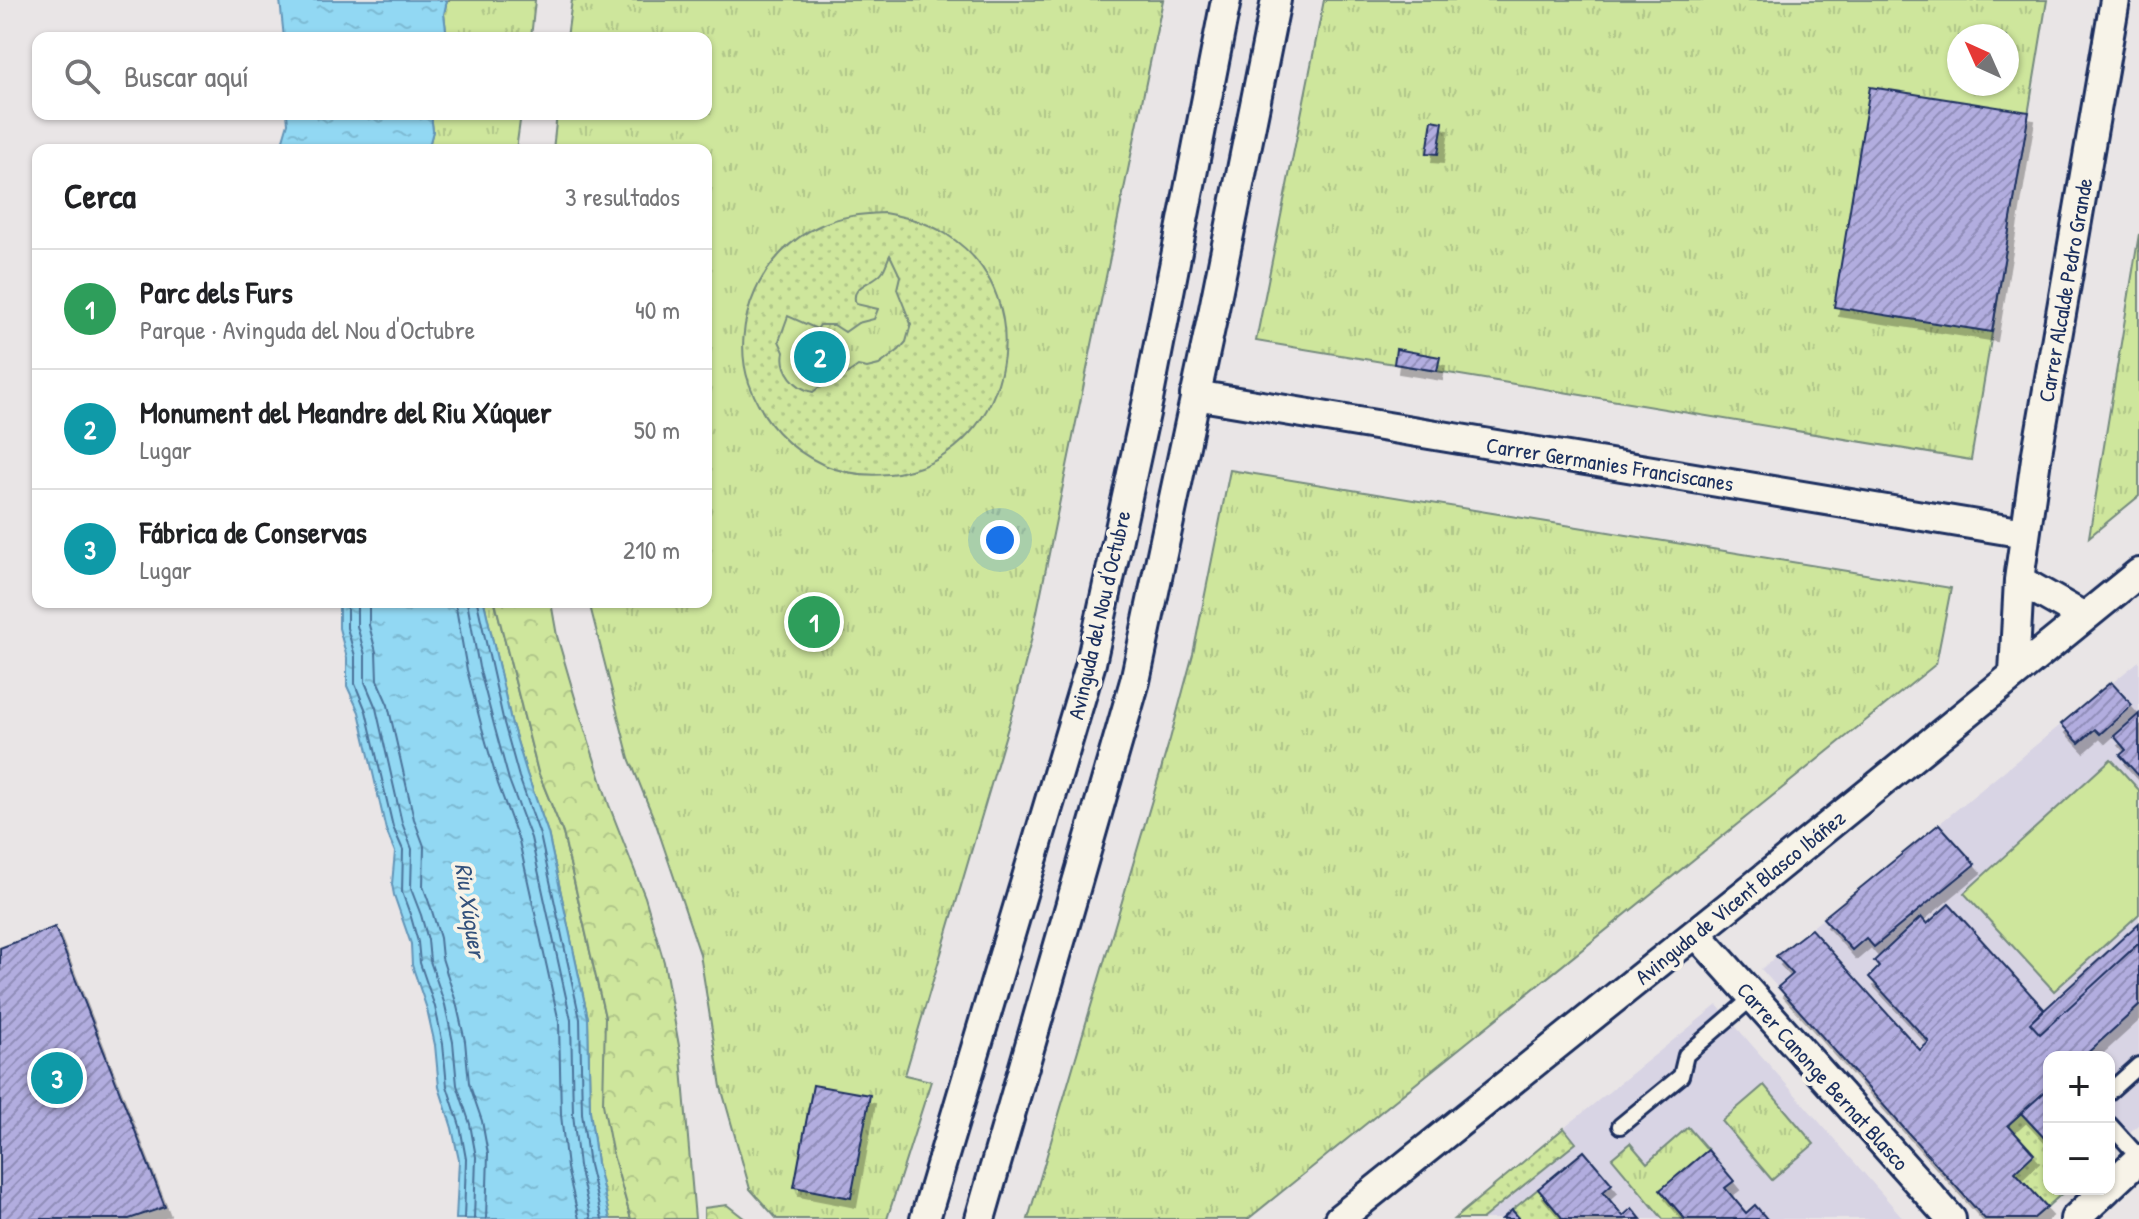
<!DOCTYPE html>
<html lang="es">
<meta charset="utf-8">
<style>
:root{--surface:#fff;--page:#f6f6f6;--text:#202124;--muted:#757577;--line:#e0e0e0;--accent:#db2777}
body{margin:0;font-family:"Patrick Hand",sans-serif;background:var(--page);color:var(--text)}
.controls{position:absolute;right:24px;bottom:24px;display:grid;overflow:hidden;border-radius:16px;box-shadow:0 2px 6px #0004}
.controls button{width:72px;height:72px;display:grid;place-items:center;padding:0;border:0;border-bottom:2px solid var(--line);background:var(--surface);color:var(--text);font:40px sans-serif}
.compass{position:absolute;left:1947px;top:24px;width:72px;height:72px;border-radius:50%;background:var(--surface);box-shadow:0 2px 6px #0004;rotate:315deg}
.you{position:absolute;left:1000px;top:540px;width:28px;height:28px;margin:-20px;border:6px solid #fff;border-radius:50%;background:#1a73e8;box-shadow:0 0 0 12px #1a73e833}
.badge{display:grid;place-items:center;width:52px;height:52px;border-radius:50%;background:var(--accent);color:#fff;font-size:26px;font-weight:700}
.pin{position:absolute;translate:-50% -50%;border:4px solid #fff;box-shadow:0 2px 8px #0006}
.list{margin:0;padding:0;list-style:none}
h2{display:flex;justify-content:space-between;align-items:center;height:104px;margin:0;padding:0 32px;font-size:34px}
h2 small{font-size:26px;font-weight:400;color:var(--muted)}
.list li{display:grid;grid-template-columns:52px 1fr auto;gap:24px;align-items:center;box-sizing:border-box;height:120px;padding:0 32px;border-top:2px solid var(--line)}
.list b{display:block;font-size:30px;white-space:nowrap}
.list p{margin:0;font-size:26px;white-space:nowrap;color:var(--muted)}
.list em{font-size:26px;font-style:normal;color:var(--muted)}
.icon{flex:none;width:44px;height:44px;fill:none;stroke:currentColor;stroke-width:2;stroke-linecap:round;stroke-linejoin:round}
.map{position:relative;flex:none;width:2139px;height:1219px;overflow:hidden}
.search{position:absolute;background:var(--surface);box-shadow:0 2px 6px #0004;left:32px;top:32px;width:680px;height:88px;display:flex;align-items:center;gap:20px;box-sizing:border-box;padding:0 28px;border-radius:16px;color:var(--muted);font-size:30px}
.panel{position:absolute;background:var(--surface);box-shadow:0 2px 6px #0004;left:32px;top:144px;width:680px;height:464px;border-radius:16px}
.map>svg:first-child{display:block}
</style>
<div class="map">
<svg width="2139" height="1219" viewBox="0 0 2139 1219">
<defs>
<pattern id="grass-tufts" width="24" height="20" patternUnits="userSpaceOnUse" patternTransform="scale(2)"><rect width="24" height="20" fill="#cee69c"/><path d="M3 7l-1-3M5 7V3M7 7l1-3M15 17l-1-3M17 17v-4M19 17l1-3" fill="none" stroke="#b0c689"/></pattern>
<pattern id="forest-crowns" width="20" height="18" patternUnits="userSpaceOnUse" patternTransform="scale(2)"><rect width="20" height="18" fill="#cee69c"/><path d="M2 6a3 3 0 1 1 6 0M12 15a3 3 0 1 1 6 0" fill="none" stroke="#b0c689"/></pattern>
<pattern id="garden-dots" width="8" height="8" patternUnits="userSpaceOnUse" patternTransform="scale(2)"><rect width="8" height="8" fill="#cee69c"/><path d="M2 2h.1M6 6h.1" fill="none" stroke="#b0c689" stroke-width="1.8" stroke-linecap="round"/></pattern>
<pattern id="water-ripples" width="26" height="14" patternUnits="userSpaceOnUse" patternTransform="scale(2)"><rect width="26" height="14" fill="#92d8f3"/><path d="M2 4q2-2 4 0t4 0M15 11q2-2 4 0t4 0" fill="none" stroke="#7dbad3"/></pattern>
<pattern id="building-hatch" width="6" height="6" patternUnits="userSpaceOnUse" patternTransform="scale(2)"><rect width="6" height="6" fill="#b2addf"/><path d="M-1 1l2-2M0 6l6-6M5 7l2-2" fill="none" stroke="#908db8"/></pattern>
<filter id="shadow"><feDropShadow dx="5" dy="9" stdDeviation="0" flood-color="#0004"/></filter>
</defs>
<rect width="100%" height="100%" fill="#e9e5e6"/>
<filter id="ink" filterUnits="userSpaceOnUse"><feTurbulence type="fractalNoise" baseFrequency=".0125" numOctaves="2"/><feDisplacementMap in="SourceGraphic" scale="16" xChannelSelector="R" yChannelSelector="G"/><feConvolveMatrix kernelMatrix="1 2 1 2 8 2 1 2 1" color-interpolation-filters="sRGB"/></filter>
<g filter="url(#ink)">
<path fill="#d8d4e4" d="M2139,661v463l-30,27v-94h-60v132h18l-34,30h-48l-224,-250z
M1717,1005l187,214h-450l110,-91z"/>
<path fill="url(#grass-tufts)" stroke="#748a7d" stroke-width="2" fill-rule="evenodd" d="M447,0h88l-4,38h-84l-3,-24z
M572,0h591l-132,641 -17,66 -109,368 26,6 -44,138h-110l-27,-30 -29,-102 -21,-133 -44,-130 -27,-66 -40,-156h117v-452h-153l4,-36h149v-76h-139z
M1324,0h723l-76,460 -715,-119zM1959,36h48v48h-48z
M431,114h90l-5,36h-88l5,-19z
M2139,234v262l-50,41z
M1230,470l721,118 -15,76 -688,555h-220l142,-480 23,-85z
M484,602h11l43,170 25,61 42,184 7,134 19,68h-21l-13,-56 -7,-52 -2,-93 -40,-185 -21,-59 -16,-53z
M1764,1085l50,59 -42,36 -50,-59z
M1688,1127l20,23 -47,40 24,29h-22l-51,-61 18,-15 17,20z"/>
<path fill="url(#forest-crowns)" stroke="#748a7d" stroke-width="2" d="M495,602h56l6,34 21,72 31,97 36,92 19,65 17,95 14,162h-64l-19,-68 -9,-47 2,-87 -42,-184 -25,-61z
M727,1205l18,14h-41v-11z"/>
<path fill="url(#garden-dots)" stroke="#748a7d" stroke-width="2" fill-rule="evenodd" d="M884,213c22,4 43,9 62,21 102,64 63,228 -57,240 -22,2 -44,0 -65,-9 -37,-17 -61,-43 -75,-82 -20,-59 13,-132 70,-157 21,-10 42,-12 65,-13zM890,255l10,21 -3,13 14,35 -5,18 -7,8 -20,15 -12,3 -9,-2 -20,14 -12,2 -13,10c-17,-3 -33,-22 -29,-40l-5,-11 9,-25 29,13 3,-4h14l11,7 13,-9 16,-4 4,-10 -22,-5c-7,-19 17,-20 26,-32 4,-5 5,-12 8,-17z
M2021,1113l28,30v46h18l-20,18 -32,-35 -7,-47z
M1564,1128l12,15 -94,76h-28z
M1538,1189l25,30h-43l-8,-9z"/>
<path fill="#cee69c" stroke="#748a7d" stroke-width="2" d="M2111,759l28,31v124l-85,77 -90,-98z"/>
<path fill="url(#water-ripples)" stroke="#6294b7" stroke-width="2" d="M280,0h167l-3,14 3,24h-163z
M287,114h144l2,17 -5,19h-148l8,-27z
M339,602h145l27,119 16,53 21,59 40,185 2,93 7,52 13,56h-154l3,-59 -7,-32 -13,-41 -4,-42 -8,-36 -15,-44 -1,-21 -17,-49 -2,-11 3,-32 -9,-22 -27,-118 -12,-26v-28l-8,-30z"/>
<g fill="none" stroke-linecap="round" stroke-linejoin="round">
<path stroke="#4b739a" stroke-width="2" d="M347,602v26l8,28v28l11,27 27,116 10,23 -1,42 9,25 7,25 2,21 15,44 8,37 4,42 13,40 6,33 -2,60
M357,602v24l8,29v27l11,26 26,115 10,26 -1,40 10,26 7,25 2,21 15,44 8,37 4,43 13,39 6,33 -2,62
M369,602v23l7,27 1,28 11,25 26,114 10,27 -1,40 9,25 8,27 2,20 14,44 9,39 4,42 13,38 6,33 -2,65
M455,602l12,68 15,58 16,56 21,57 40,181 2,93 6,53 12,51
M467,602l12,65 15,58 15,55 22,58 40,182 2,94 6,52 12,53
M477,602l27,121 15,54 21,58 40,184 2,94 7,52 13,54"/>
</g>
<path fill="url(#building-hatch)" stroke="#1b2f5e" stroke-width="2" filter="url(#shadow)" d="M1870,87l159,25 -37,220 -158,-25z
M1432,120l11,2 -5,32 -11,-1z
M1396,349l44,8 -3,14 -43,-7z
M2111,682l21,23 -32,29 -5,-5 -16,14 -18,-19z
M2139,714v62l-19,-21 6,-5 -12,-14z
M1939,824l36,40 -101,83 -8,-9 -14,12 -29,-32z
M1949,904l95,105 -14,14 10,11 99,-91v63l-56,51h-34v31l-41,37 26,29 -19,18 32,35 -14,12h-48l-207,-232 15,-13 -17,-18 35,-27 109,121 9,-8 -60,-65 10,-10 -5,-6 47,-44 6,7z
M2139,923v20l-99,91 -10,-11z
M55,927l110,280 -36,12h-129v-271z
M813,1085l57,10 -19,103 -57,-11z
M2049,1088v55l-28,-30z
M1708,1150l26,31 -9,7 21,25 9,-8 12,14h-82l-25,-29z
M1584,1151l28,33 -9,8 20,24 9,-8 9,11h-78l-25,-30z
M1512,1210l8,9h-18z"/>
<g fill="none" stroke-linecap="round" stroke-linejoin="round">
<g stroke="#1b2f5e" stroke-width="20">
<path id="service" d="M2109,1092l30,-27
M2109,1124l30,33
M1620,1126l61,-50 5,-21 67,-58"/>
</g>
<g stroke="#1b2f5e" stroke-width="34">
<path id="minor" d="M1195,395l830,138
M2019,580l65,37
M2014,673l5,-93 17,-121 79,-459
M1696,933l255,286
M2109,1187l30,-28
M925,1219l166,-556 58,-268 77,-395
M980,1219l155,-538 78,-367 63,-314
M1339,1219l413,-331 387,-315
M2075,1219l32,-30"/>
</g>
<use href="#service" stroke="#f7f3e8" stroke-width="14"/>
<use href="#minor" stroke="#f7f3e8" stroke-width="28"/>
</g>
</g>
<g text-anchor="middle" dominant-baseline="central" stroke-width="8" stroke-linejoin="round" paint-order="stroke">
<g font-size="22" fill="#1b2f5e" stroke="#f7f3e8">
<text transform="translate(2065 290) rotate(-80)">Carrer Alcalde Pedro Grande</text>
<text transform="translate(1610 464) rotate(9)">Carrer Germanies Franciscanes</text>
<text transform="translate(1099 615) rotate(-77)">Avinguda del Nou d'Octubre</text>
<text transform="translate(1740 897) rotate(-39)">Avinguda de Vicent Blasco Ibáñez</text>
<text transform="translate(1823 1076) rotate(48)">Carrer Canonge Bernat Blasco</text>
</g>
<g font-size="24" font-style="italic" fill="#33517c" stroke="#f7f3e8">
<text transform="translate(471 910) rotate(81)">Riu Xúquer</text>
</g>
</g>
</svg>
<div class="controls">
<button>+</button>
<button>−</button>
</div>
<svg class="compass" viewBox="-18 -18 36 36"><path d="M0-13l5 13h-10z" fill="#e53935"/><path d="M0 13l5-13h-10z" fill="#757577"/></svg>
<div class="you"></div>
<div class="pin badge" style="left:814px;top:622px;background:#2e9e5b">1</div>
<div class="pin badge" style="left:820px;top:357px;background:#0f9aa8">2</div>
<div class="pin badge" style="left:57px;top:1078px;background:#0f9aa8">3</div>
<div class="search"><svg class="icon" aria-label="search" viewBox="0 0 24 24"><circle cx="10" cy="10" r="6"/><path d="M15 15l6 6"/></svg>Buscar aquí</div>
<section class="panel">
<h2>Cerca<small>3 resultados</small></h2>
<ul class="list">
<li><span class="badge" style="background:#2e9e5b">1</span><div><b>Parc dels Furs</b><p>Parque · Avinguda del Nou d'Octubre</p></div><em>40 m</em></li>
<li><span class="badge" style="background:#0f9aa8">2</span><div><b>Monument del Meandre del Riu Xúquer</b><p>Lugar</p></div><em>50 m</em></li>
<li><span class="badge" style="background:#0f9aa8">3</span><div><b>Fábrica de Conservas</b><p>Lugar</p></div><em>210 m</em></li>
</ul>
</section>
</div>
